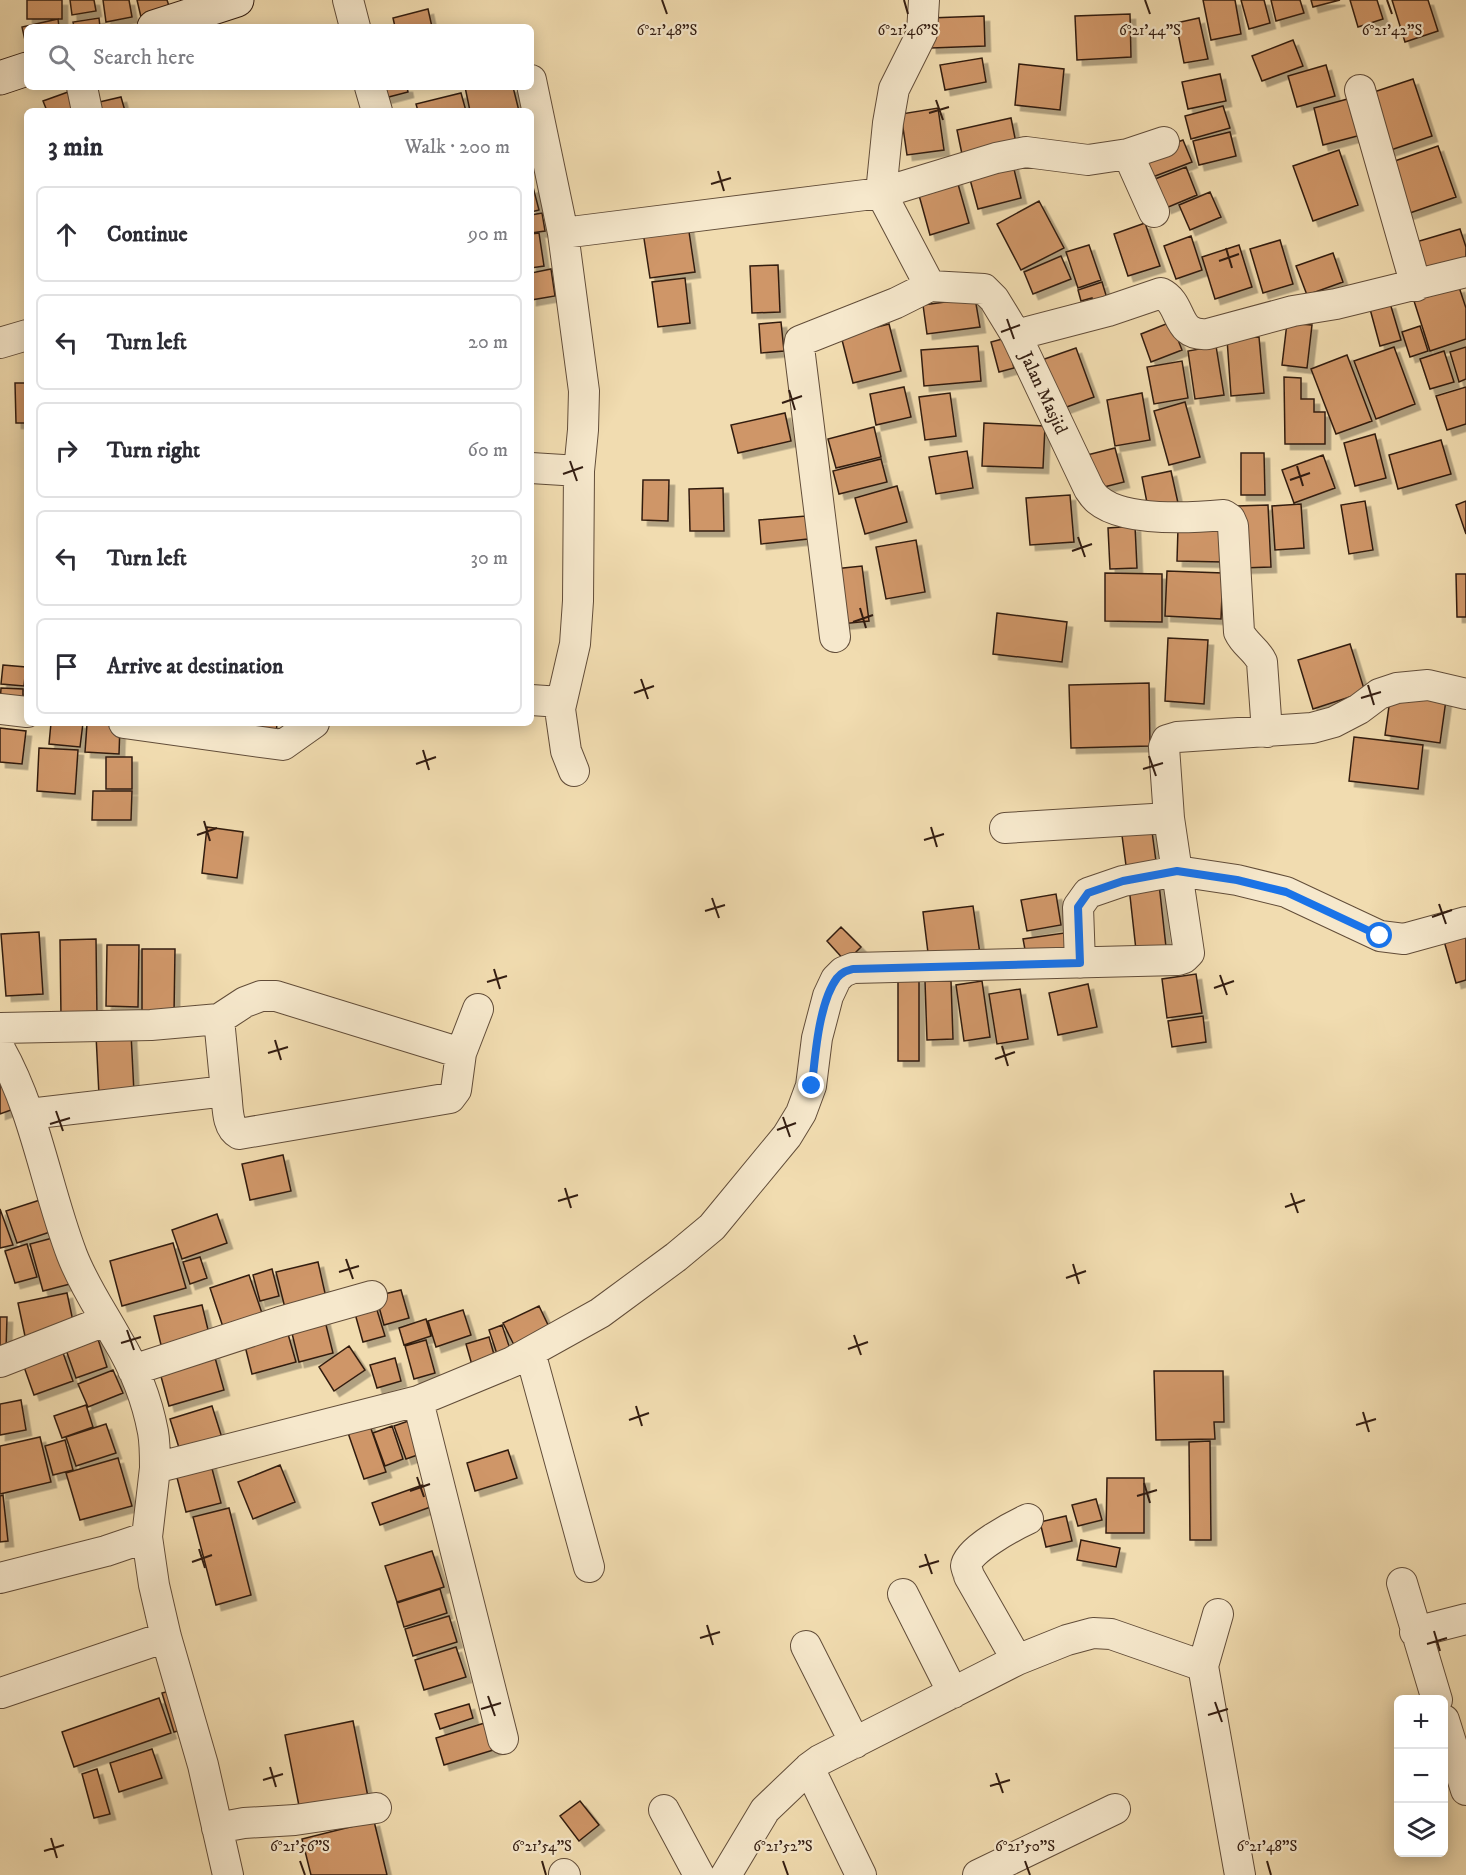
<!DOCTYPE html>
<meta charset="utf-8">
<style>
:root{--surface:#fff;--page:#f2f2f3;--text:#2b2b33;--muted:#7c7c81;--line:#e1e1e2}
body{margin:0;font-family:"IM FELL DW Pica",serif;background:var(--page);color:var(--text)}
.controls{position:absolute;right:18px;bottom:18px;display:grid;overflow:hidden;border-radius:9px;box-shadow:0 3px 15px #0003}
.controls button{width:54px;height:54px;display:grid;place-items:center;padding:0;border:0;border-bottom:2px solid var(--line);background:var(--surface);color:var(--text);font:30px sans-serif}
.stop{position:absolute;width:18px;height:18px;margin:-14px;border:4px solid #1a73e8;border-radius:50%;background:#fff}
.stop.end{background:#1a73e8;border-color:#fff;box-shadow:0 2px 6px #0008}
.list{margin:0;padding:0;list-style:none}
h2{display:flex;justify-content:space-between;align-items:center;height:78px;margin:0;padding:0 24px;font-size:26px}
h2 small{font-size:20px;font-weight:400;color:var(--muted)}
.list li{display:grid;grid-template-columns:39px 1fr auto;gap:18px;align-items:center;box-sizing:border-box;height:96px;margin:0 12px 12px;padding:0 12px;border:2px solid var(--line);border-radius:9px}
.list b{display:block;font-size:22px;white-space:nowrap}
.list em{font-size:20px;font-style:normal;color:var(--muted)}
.icon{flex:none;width:33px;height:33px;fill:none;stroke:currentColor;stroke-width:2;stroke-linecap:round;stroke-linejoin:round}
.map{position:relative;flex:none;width:1466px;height:1875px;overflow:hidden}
.search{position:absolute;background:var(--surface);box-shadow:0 3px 15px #0003;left:24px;top:24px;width:510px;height:66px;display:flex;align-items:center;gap:15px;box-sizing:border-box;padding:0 21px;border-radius:9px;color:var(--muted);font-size:22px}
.panel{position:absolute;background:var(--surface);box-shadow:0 3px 15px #0003;left:24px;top:108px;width:510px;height:618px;border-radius:9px}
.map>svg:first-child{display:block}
</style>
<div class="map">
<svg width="1466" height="1875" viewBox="0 0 1466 1875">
<defs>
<filter id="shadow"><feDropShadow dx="5.5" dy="5.5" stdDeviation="0" flood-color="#0004"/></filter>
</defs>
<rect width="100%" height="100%" fill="#f1dcb0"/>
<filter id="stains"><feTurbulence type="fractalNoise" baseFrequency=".00333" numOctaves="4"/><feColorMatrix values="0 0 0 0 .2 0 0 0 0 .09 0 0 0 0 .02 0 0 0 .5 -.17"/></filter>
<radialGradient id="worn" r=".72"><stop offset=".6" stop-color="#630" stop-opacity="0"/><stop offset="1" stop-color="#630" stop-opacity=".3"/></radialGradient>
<path fill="#cf9667" stroke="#331d11" stroke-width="1.5" filter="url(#shadow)" d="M27,0h35v19h-35z
M70,0h24l2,11 -24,4z
M103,0h26l3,17 -26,5z
M137,0h30l3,9 -29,8z
M1203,0h32l6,34 -30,6z
M1241,0h23l6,23 -21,6z
M1271,0h29l4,13 -28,8z
M1311,0h29l-27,7z
M1350,0h27l6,19 -25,8z
M1392,0h36l10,31 -33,11z
M428,9l4,18h-37l-2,-9z
M1130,14l1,43 -54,3 -2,-44z
M984,16l1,30 -54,2 -2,-30z
M99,18l1,9h-26l-1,-5z
M1199,18l9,41 -24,4 -8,-40z
M58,19l1,8h-32v22l-5,-22z
M1293,40l10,26 -41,15 -10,-25z
M982,58l4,24 -41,8 -5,-25z
M1019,64l45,5 -4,41 -45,-5z
M1326,65l9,31 -38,11 -9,-31z
M1220,74l6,27 -38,8 -6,-27z
M1413,79l19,57 -50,17 -20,-57z
M378,87h29l1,5 -27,7z
M465,87h48l6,24h-49z
M68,92l7,19h-28l-4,-10z
M461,93l5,18h-48l-2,-7z
M121,97l4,14h-28l-2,-8z
M1355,97l10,37 -42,11 -9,-37z
M1223,106l7,22 -39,11 -6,-23z
M938,108l6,42 -37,5 -6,-41z
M1011,118l6,30 -54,11 -6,-29z
M1230,132l6,24 -37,9 -6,-24z
M1183,140l9,22 -42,16 -9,-22z
M1438,146l18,51 -49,17 -18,-51z
M1339,150l19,55 -45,16 -20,-55z
M1012,161l9,37 -43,11 -10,-37z
M1186,167l11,28 -31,13 -11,-29z
M956,177l13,46 -39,12 -13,-47z
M533,187l6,23 -8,2v-24z
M1210,192l11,25 -31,13 -11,-25z
M1039,201l25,47 -43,22 -24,-46z
M542,213l3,18 -14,2v-18z
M1145,223l15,43 -32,10 -14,-42z
M688,225l7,47 -45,6 -7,-46z
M1460,229l6,18v18l-38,13 -12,-36z
M539,233l5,33 -13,2v-34z
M1191,236l11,34 -26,9 -12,-33z
M1280,240l13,44 -30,9 -13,-44z
M1089,245l12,35 -23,8 -12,-36z
M1239,245l13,42 -37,12 -13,-42z
M1333,253l10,29 -36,13 -11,-29z
M1061,256l10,23 -38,15 -9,-22z
M778,265l2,47 -28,1 -2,-47z
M551,269l4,27 -24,4v-27z
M685,278l5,45 -32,4 -6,-45z
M1102,282l7,23 -13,5 -4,-12 -11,3 -3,-11z
M1459,287l7,21v31l-36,12 -16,-50z
M975,298l5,29 -53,7 -4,-29z
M1390,303l11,37 -21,6 -10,-37z
M781,322l3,29 -23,2 -2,-29z
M1171,322l11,28 -31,12 -10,-28z
M1287,323l25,2 -5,43 -25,-3z
M889,324l12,47 -48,12 -12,-47z
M1420,326l8,25 -18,6 -8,-25z
M1259,337l5,56 -33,3 -4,-57z
M1006,338l8,30 -15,4 -8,-30z
M978,346l3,35 -57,5 -3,-36z
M1216,346l8,49 -29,4 -7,-48z
M1394,347l21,57 -39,15 -22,-58z
M1466,347v32l-7,3 -9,-30z
M1076,348l18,49 -41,15 -17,-50z
M1444,351l10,31 -24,7 -10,-30z
M1347,355l25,66 -36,13 -25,-65z
M1182,361l6,37 -34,6 -7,-37z
M1284,377l17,1v21h13v13h11v32h-40z
M15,383h12v40h-11z
M904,387l7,30 -35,8 -6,-31z
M1466,387v37l-19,6 -11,-34z
M950,393l6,43 -31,4 -6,-43z
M1142,393l8,47 -35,6 -8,-46z
M1185,402l15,55 -31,8 -15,-54z
M785,413l6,28 -53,12 -7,-28z
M984,423l61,3 -2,42 -61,-2z
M874,427l7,30 -45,11 -8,-29z
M1375,434l11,44 -31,8 -11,-43z
M1441,440l10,34 -53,15 -9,-34z
M1115,448l9,34 -28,7 -9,-34z
M967,451l6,37 -37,6 -7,-37z
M1241,453h23l1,42h-24z
M1323,455l12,33 -41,15 -12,-33z
M881,459l6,23 -48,12 -6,-23z
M1171,471l7,32 -30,5 -6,-31z
M643,480h26l-1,41 -26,-1z
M897,486l10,36 -42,12 -10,-36z
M723,488l1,43h-34l-1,-42z
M1070,495l4,47 -44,3 -4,-47z
M1365,501l8,49 -24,4 -8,-49z
M1466,501v33l-10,-29z
M1301,504l3,44 -29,2 -3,-44z
M1268,505l3,62 -30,1 -4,-62z
M806,516l2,23 -47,5 -2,-24z
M1135,526l2,42 -27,1 -2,-41z
M1178,528l46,1 -1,33 -46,-1z
M916,540l9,52 -39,7 -10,-52z
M862,566l7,55 -28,3 -7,-55z
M1167,571l56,2 -2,46 -56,-3z
M1105,573l57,1v48l-57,-1z
M1456,574h10v43h-9z
M997,613l70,9 -5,40 -69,-8z
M1168,638l40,2 -4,64 -39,-3z
M1350,644l15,48 -52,17 -15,-49z
M3,665l23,2 -2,19 -23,-2z
M1149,683l1,63 -79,2 -2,-63z
M1,688l22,1v17h-23z
M1391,692l55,8 -6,43 -55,-8z
M51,723h32l-3,24 -31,-3z
M223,723h54l-1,12z
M87,724l33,2 -1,28 -34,-2z
M0,728l26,3 -4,33 -22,-2z
M1354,737l69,8 -5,44 -69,-8z
M39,748l39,2 -3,44 -38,-3z
M106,757h26v32h-26z
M93,791h39l-1,29h-39z
M1151,824l6,45 -30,4 -6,-45z
M207,827l36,5 -6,46 -35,-5z
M1159,884l7,63 -30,3 -7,-63z
M1056,894l5,31 -34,6 -6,-31z
M973,906l7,48 -51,7 -6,-49z
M841,927l20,20 -15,15 -19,-21z
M39,932l4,62 -37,2 -5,-62z
M1071,932l3,17 -48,6 -3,-16z
M1466,934v46l-10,3 -12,-42z
M96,939l1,78h-36l-1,-77z
M107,945h32l-1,62 -32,-1z
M142,949h33l-1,65 -32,-1z
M1196,974l6,39 -35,5 -5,-39z
M898,978h21v83h-21z
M925,981h26l2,58 -26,1z
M982,981l8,56 -26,4 -8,-56z
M1088,984l9,43 -39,8 -9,-42z
M1020,989l8,50 -31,5 -8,-50z
M1203,1016l3,26 -34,5 -4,-26z
M131,1033l3,60 -35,2 -3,-60z
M3,1082l8,28 -11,4v-31z
M283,1155l8,36 -41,9 -8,-36z
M43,1199l10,32 -36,12 -11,-32z
M0,1209l13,36 -13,3z
M217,1214l10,29 -45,16 -10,-29z
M60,1236l14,47 -31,8 -13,-47z
M173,1243l13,45 -64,18 -12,-45z
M27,1244l10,33 -22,6 -10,-32z
M200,1257l7,21 -17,6 -7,-22z
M318,1262l9,40 -41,10 -10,-40z
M272,1269l7,27 -19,5 -7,-26z
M249,1275l16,47 -39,14 -16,-48z
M401,1290l8,28 -25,7 -8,-29z
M67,1293l7,33 -49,10 -7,-33z
M373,1297l12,39 -22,6 -11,-39z
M202,1305l9,37 -48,11 -9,-37z
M539,1306l10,21 -35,18 -11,-22z
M463,1310l8,25 -35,12 -8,-26z
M323,1313l10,40 -34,9 -10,-41z
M0,1317h7l-1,33h-6z
M426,1319l5,17 -27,9 -5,-17z
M502,1325l9,27 -13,5 -9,-27z
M288,1334l8,28 -44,12 -7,-28z
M97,1336l10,31 -31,11 -11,-31z
M489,1337l6,21 -23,7 -6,-21z
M426,1340l9,33 -21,6 -9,-33z
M349,1346l16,24 -31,21 -15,-24z
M62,1350l11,31 -39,14 -11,-31z
M214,1354l10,36 -55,16 -10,-37z
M395,1358l6,23 -24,7 -7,-23z
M113,1370l10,23 -35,14 -10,-23z
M1154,1371h69l1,51h-10l1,17 -59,1z
M21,1400l5,30 -26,5v-31z
M86,1405l7,22 -31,11 -8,-22z
M212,1406l11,35 -42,13 -11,-35z
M417,1418l12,33 -23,8 -12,-33z
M369,1423l17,49 -22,7 -17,-49z
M106,1424l10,29 -40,13 -10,-29z
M392,1426l11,33 -18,7 -12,-33z
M40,1437l11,45 -51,12v-48z
M65,1440l8,30 -20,5 -8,-29z
M1210,1441l1,99h-21l-1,-98z
M508,1450l9,28 -42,13 -8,-28z
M118,1458l14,48 -52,14 -14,-47z
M210,1461l11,42 -35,9 -11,-42z
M280,1465l15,37 -42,17 -15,-37z
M1107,1478h37v55h-38z
M431,1482l8,22 -59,21 -8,-22z
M3,1495l5,46 -8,1v-46z
M1096,1499l6,21 -24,6 -6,-21z
M229,1508l22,87 -35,10 -23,-88z
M1066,1516l6,25 -26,6 -6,-25z
M1081,1540l39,8 -4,19 -39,-7z
M432,1551l12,36 -47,15 -12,-36z
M440,1589l7,24 -43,14 -7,-24z
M449,1616l8,26 -44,14 -8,-27z
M456,1647l10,30 -42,13 -9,-30z
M178,1689l11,39 -15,4 -12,-39z
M159,1698l12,35 -97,34 -12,-35z
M469,1704l4,14 -33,11 -5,-15z
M353,1721l16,81 -68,14 -16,-81z
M491,1721l9,27 -56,17 -8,-27z
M152,1749l10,29 -43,14 -9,-29z
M97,1769l13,45 -16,4 -12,-44z
M580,1801l19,24 -20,16 -19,-25z
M374,1821l13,54h-76l-9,-36z"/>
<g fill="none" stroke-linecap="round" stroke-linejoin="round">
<g stroke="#624d39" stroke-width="32">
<path id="street" d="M348,0l7,27
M924,0l-2,33 -28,56 -6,34 -7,70 49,93 54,3 10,10 22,36 73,154c2,3 5,8 9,11 26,22 93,18 126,15l6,4 3,7 6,106c6,13 17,17 23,30l5,70
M531,80l32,153 21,158 -1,39 -4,41 -1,130 -3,43 -15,65 6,42 8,20
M82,87l5,24
M370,87l7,24
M1360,90l56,196
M1128,154l26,58
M563,233l318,-40 115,-35 30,-6 62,8 40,-6 36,-12
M1016,335l92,-24 53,-18c23,11 13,44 47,41l85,-23 43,-7 130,-32
M0,343l27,-8
M531,468l48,3
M835,637l-36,-290 1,-6 96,-38 34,-17
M531,700l30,2
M0,709l27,3
M124,723l159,22 31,-22
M1005,828l164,-10
M1080,963l-2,-56 10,-14 35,-12 54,-10 60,9 49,12 94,44 24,3 62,-17
M0,1028l151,-3 68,-6 26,-17 16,-6h15l185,57
M0,1049c36,64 46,138 72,206 12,31 29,55 45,84 17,28 30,61 36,93 2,11 2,24 2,36
M226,1091c2,14 0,36 13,43l211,-36 6,-8 5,-37 17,-44
M29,1114l197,-23 -7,-72
M530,1352l59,215
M0,1362l105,-41
M133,1370l147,-48 92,-26
M418,1401l85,338
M0,1578l106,-27 41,-14
M1402,1583l35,117
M903,1594l50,99
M1218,1614l-15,52 37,209
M1415,1632l51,-13
M806,1646l49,97
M1017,1660l-48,-84c0,-1 -3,-9 -3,-10 1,-16 49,-41 62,-47
M1,1693l165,-56
M1444,1720l22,70
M809,1768l52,107
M664,1810l35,65
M217,1828l27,-5 51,-3 81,-12
M564,1874l1,1
M228,1875l-25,-110 -37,-128 -12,-52 -7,-48 8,-69 263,-67 94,-39 88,-49 76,-56 36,-30 75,-91 14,-23 10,-27 6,-48 11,-42 8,-17 7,-7 10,-4 325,-8 6,-2 5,-5 -20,-135 -5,-71 3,-7 10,-3 135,-9 22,-6 25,-13 20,-15 18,-6 31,-3 38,9
M726,1875l39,-65 44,-42 11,-8 197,-100 50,-20 26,-7 18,1 92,32
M978,1875l137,-66"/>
</g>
<g stroke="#331d11" stroke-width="35">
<path id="secondary" d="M154,27l83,-27
M0,78l27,-9"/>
</g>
<use href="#street" stroke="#f6e8cc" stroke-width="30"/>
<use href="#secondary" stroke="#f6e8cc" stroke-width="33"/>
</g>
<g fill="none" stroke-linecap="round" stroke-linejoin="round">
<path stroke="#1a73e8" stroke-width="8" d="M812,1086c3,-30 7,-84 25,-108 5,-6 9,-7 16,-9l227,-6 -2,-56 10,-14 35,-12 54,-10 60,9 49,12 94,44"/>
</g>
<path fill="none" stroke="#331d11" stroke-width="2" d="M662,0l5,14M904,0l4,14M1145,0l5,14M1387,0l5,14M936,100l7,20M929,113l20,-6M718,171l6,20M711,184l20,-6M1226,248l6,20M1219,261l20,-7M1007,319l7,20M1001,332l19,-7M789,390l6,20M782,403l20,-7M570,461l7,20M1297,466l6,20M563,474l20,-7M1290,480l20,-7M1078,537l7,20M1072,551l20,-7M860,608l6,20M853,622l20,-7M641,679l7,20M1368,685l6,20M634,693l20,-7M1361,698l20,-6M423,750l6,20M1149,756l7,20M416,764l20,-7M1143,769l20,-6M204,821l6,20M931,827l6,20M197,835l20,-7M924,840l20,-6M712,898l7,20M1439,904l7,20M705,911l20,-6M1432,917l20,-7M494,969l6,20M1220,975l7,20M487,982l20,-6M1214,988l20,-7M275,1040l6,20M1002,1046l6,20M268,1053l20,-6M995,1059l20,-7M56,1111l7,20M783,1117l7,20M50,1124l20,-6M777,1130l19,-7M565,1188l6,20M1291,1193l7,20M558,1201l20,-6M1285,1207l20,-7M346,1259l7,20M1073,1264l6,20M339,1272l20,-6M1066,1278l20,-7M127,1330l7,20M854,1335l7,20M121,1343l20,-6M848,1349l20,-7M636,1406l6,20M1363,1412l6,20M629,1420l20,-7M1356,1425l20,-6M417,1477l7,20M1144,1483l6,20M410,1491l20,-7M1137,1496l20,-6M199,1549l6,19M925,1554l7,20M192,1562l20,-7M919,1567l20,-6M707,1625l6,20M1434,1631l6,20M700,1638l20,-6M1427,1644l20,-6M488,1696l7,20M1215,1702l7,20M481,1709l20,-6M1208,1715l20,-6M270,1767l6,20M996,1773l7,20M263,1780l20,-6M990,1786l20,-6M51,1838l6,20M44,1851l20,-6M300,1861l5,14M542,1861l4,14M783,1861l5,14M1025,1861l5,14M1267,1861l4,14"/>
<g text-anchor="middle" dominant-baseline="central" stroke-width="4.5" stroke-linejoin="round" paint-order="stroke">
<g font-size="18" fill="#331d11" stroke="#f6e8cc">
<text transform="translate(1043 393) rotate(65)">Jalan Masjid</text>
</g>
</g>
<g font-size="15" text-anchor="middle" fill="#331d11" stroke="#f6e8cc" stroke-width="4.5" stroke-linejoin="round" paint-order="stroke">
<text x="667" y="35">6°21'48"S</text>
<text x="908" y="35">6°21'46"S</text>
<text x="1150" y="35">6°21'44"S</text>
<text x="1392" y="35">6°21'42"S</text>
<text x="300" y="1851">6°21'56"S</text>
<text x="542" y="1851">6°21'54"S</text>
<text x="783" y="1851">6°21'52"S</text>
<text x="1025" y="1851">6°21'50"S</text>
<text x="1267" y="1851">6°21'48"S</text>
</g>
<rect width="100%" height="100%" filter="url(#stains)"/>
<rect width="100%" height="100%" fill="url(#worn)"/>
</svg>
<div class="controls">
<button>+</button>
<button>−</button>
<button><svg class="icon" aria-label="layers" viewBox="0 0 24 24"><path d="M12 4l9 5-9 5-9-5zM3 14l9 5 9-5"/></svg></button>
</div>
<div class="stop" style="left:1380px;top:936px"></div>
<div class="stop end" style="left:812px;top:1086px"></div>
<div class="search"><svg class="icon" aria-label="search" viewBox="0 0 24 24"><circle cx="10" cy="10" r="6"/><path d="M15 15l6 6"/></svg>Search here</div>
<section class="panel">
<h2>3 min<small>Walk · 200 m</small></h2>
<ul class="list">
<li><svg class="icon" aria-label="ahead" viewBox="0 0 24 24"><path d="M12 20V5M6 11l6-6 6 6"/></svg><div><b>Continue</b></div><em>90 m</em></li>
<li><svg class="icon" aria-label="left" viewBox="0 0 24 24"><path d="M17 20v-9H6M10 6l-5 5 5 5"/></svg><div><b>Turn left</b></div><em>20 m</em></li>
<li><svg class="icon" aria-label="right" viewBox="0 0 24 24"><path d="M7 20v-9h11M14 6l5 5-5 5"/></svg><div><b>Turn right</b></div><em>60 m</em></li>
<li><svg class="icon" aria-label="left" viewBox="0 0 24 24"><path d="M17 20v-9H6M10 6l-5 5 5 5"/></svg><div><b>Turn left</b></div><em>30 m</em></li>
<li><svg class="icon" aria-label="arrive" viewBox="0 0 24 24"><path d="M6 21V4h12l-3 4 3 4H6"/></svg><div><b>Arrive at destination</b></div></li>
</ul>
</section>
</div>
